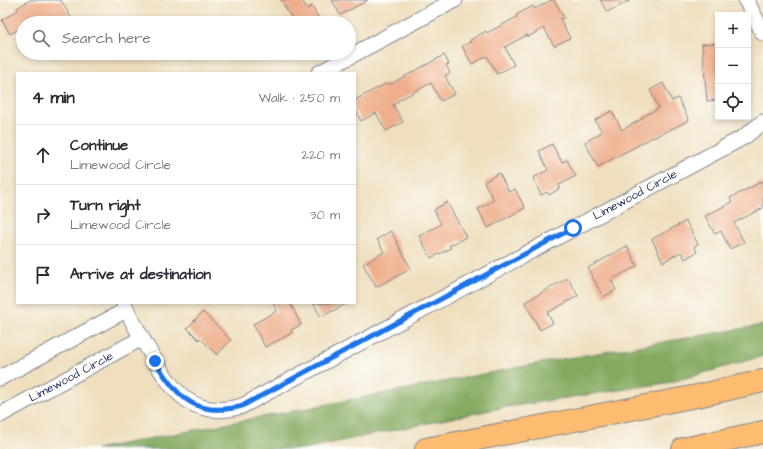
<!DOCTYPE html>
<meta charset="utf-8">
<style>
:root{--surface:#fff;--page:#f2f2f3;--text:#2b2b33;--muted:#7c7c81;--line:#e1e1e2}
body{margin:0;font-family:"Architects Daughter",sans-serif;background:var(--page);color:var(--text)}
.controls{position:absolute;right:12px;top:12px;display:grid;overflow:hidden;border-radius:0px;box-shadow:0 2px 6px #0003}
.controls button{width:36px;height:36px;display:grid;place-items:center;padding:0;border:0;border-bottom:1px solid var(--line);background:var(--surface);color:var(--text);font:20px sans-serif}
.stop{position:absolute;width:12px;height:12px;margin:-9px;border:3px solid #1a73e8;border-radius:50%;background:#fff}
.stop.end{background:#1a73e8;border-color:#fff;box-shadow:0 1px 4px #0008}
.list{margin:0;padding:0;list-style:none}
h2{display:flex;justify-content:space-between;align-items:center;height:52px;margin:0;padding:0 16px;font-size:17px}
h2 small{font-size:13px;font-weight:400;color:var(--muted)}
.list li{display:grid;grid-template-columns:26px 1fr auto;gap:12px;align-items:center;box-sizing:border-box;height:60px;padding:0 16px;border-top:1px solid var(--line)}
.list b{display:block;font-size:15px;white-space:nowrap}
.list p{margin:0;font-size:13px;white-space:nowrap;color:var(--muted)}
.list em{font-size:13px;font-style:normal;color:var(--muted)}
.icon{flex:none;width:22px;height:22px;fill:none;stroke:currentColor;stroke-width:2;stroke-linecap:round;stroke-linejoin:round}
.map{position:relative;flex:none;width:763px;height:449px;overflow:hidden}
.search{position:absolute;background:var(--surface);box-shadow:0 2px 6px #0003;left:16px;top:16px;width:340px;height:44px;display:flex;align-items:center;gap:10px;box-sizing:border-box;padding:0 14px;border-radius:22px;color:var(--muted);font-size:15px}
.panel{position:absolute;background:var(--surface);box-shadow:0 2px 6px #0003;left:16px;top:72px;width:340px;height:232px;border-radius:0px}
.map>svg:first-child{display:block}
</style>
<div class="map">
<svg width="763" height="449" viewBox="0 0 763 449">
<rect width="100%" height="100%" fill="#fdfcf7"/>
<filter id="ink" filterUnits="userSpaceOnUse"><feTurbulence type="fractalNoise" baseFrequency=".025" numOctaves="2"/><feDisplacementMap in="SourceGraphic" scale="8" xChannelSelector="R" yChannelSelector="G"/><feConvolveMatrix kernelMatrix="1 2 1 2 8 2 1 2 1" color-interpolation-filters="sRGB"/></filter>
<filter id="wash" filterUnits="userSpaceOnUse"><feTurbulence type="fractalNoise" baseFrequency=".012" numOctaves="4" result="noise"/><feDisplacementMap in="SourceGraphic" scale="16" xChannelSelector="R" yChannelSelector="G"/><feGaussianBlur stdDeviation="0.9" result="paint"/><feColorMatrix in="noise" values="0 0 0 0 0 0 0 0 0 0 0 0 0 0 0 0 0 1.4 0 .05"/><feComposite in="paint" operator="in"/></filter>
<g filter="url(#wash)">
<rect width="100%" height="100%" fill="#efdfbf"/>
<path fill="#84aa5f" stroke="#506c5e" d="M763,325v31l-91,26 -172,26 -197,41h-207l455,-88z"/>
<g id="blocks">
<path fill="#efaf8c" d="M30,0h31l13,23h-51v4l-13,7 -8,-14 16,-10 -1,-2z
M281,0h21l5,9 5,-3 9,17h-27z
M332,0h36l-28,15z
M551,0h3l10,18 -4,1 10,19 -16,8 -10,-18 -16,9 -1,-2 -22,12 9,18 -17,9 -10,-18 -15,8 -10,-18 9,-4 -1,-2 16,-9 1,2 30,-16 -1,-2 17,-9 2,3z
M600,0h31l-24,12z
M718,43v57l-11,1 -5,-57z
M444,55l5,9 -3,1 4,8 -5,3 10,18 -14,7 -10,-18 -34,18 1,1 -5,3 10,17 -17,9 -10,-18 -15,8 -6,-12v-9l32,-17 2,2z
M663,83l9,18 6,-3 11,22 -36,18v-1l-55,30 -13,-25 17,-10 -7,-12 17,-9 10,19 21,-12 -1,-1 17,-9 -9,-18z
M552,144l10,18 5,-2 9,16 -17,9 1,3 -11,7 -2,-3 -6,3 -8,-17 15,-8 -9,-19z
M499,173l10,19 6,-3 10,19 -37,20 -10,-19 16,-9 -10,-18z
M763,181v27l-29,15 10,19 -14,7 -9,-18 -6,3 -10,-18 27,-14 -2,-4z
M447,202l19,35 -17,9 2,2 -20,10 -12,-22 22,-12 -7,-14z
M686,221l12,23 -4,2 3,6 -12,7 -4,-7 -18,10 -11,-23z
M391,231l20,38 -35,18 -13,-23 21,-12 -7,-13z
M627,246l10,20 -26,14 5,10 -13,7 -15,-29z
M568,278l10,18 -31,17 6,10 -13,7 -15,-28z
M273,303h17l11,22 -10,5 1,3 -27,14 -12,-23 24,-13z
M313,303h35l-27,14z
M203,312l28,28 -14,15 -17,-17 -1,2 -12,-12z"/>
</g>
</g>
<g filter="url(#ink)">
<use href="#blocks" fill-opacity="0" stroke="#85878e" stroke-width="1"/>
<g fill="none" stroke-linecap="round" stroke-linejoin="round">
<g stroke="#85878e" stroke-width="17">
<path id="street" d="M746,0l17,33
M319,73l136,-73
M124,303c7,18 18,35 27,51 23,39 42,66 91,52l502,-269 19,-15
M0,378l126,-68
M0,415l142,-77"/>
</g>
<g stroke="#85878e" stroke-width="24">
<path id="highway" d="M426,449l276,-54 61,-14
M683,449l80,-17"/>
</g>
<use href="#street" stroke="#fff" stroke-width="15"/>
<use href="#highway" stroke="#fdbc6f" stroke-width="22"/>
</g>
</g>
<g fill="none" stroke-linecap="round" stroke-linejoin="round" filter="url(#ink)">
<path stroke="#1a73e8" stroke-width="5" d="M155,361c22,37 42,57 87,45l331,-178"/>
</g>
<g text-anchor="middle" dominant-baseline="central" stroke-width="4" stroke-linejoin="round" paint-order="stroke">
<g font-size="12" fill="#1b2f5e" stroke="#fdfcf7">
<text transform="translate(635 195) rotate(-28)">Limewood Circle</text>
<text transform="translate(71 377) rotate(-28)">Limewood Circle</text>
</g>
</g>
</svg>
<div class="controls">
<button>+</button>
<button>−</button>
<button><svg class="icon" aria-label="locate" viewBox="0 0 24 24"><circle cx="12" cy="12" r="6"/><path d="M12 2v4M12 18v4M2 12h4M18 12h4"/></svg></button>
</div>
<div class="stop" style="left:573px;top:228px"></div>
<div class="stop end" style="left:155px;top:361px"></div>
<div class="search"><svg class="icon" aria-label="search" viewBox="0 0 24 24"><circle cx="10" cy="10" r="6"/><path d="M15 15l6 6"/></svg>Search here</div>
<section class="panel">
<h2>4 min<small>Walk · 250 m</small></h2>
<ul class="list">
<li><svg class="icon" aria-label="ahead" viewBox="0 0 24 24"><path d="M12 20V5M6 11l6-6 6 6"/></svg><div><b>Continue</b><p>Limewood Circle</p></div><em>220 m</em></li>
<li><svg class="icon" aria-label="right" viewBox="0 0 24 24"><path d="M7 20v-9h11M14 6l5 5-5 5"/></svg><div><b>Turn right</b><p>Limewood Circle</p></div><em>30 m</em></li>
<li><svg class="icon" aria-label="arrive" viewBox="0 0 24 24"><path d="M6 21V4h12l-3 4 3 4H6"/></svg><div><b>Arrive at destination</b></div></li>
</ul>
</section>
</div>
